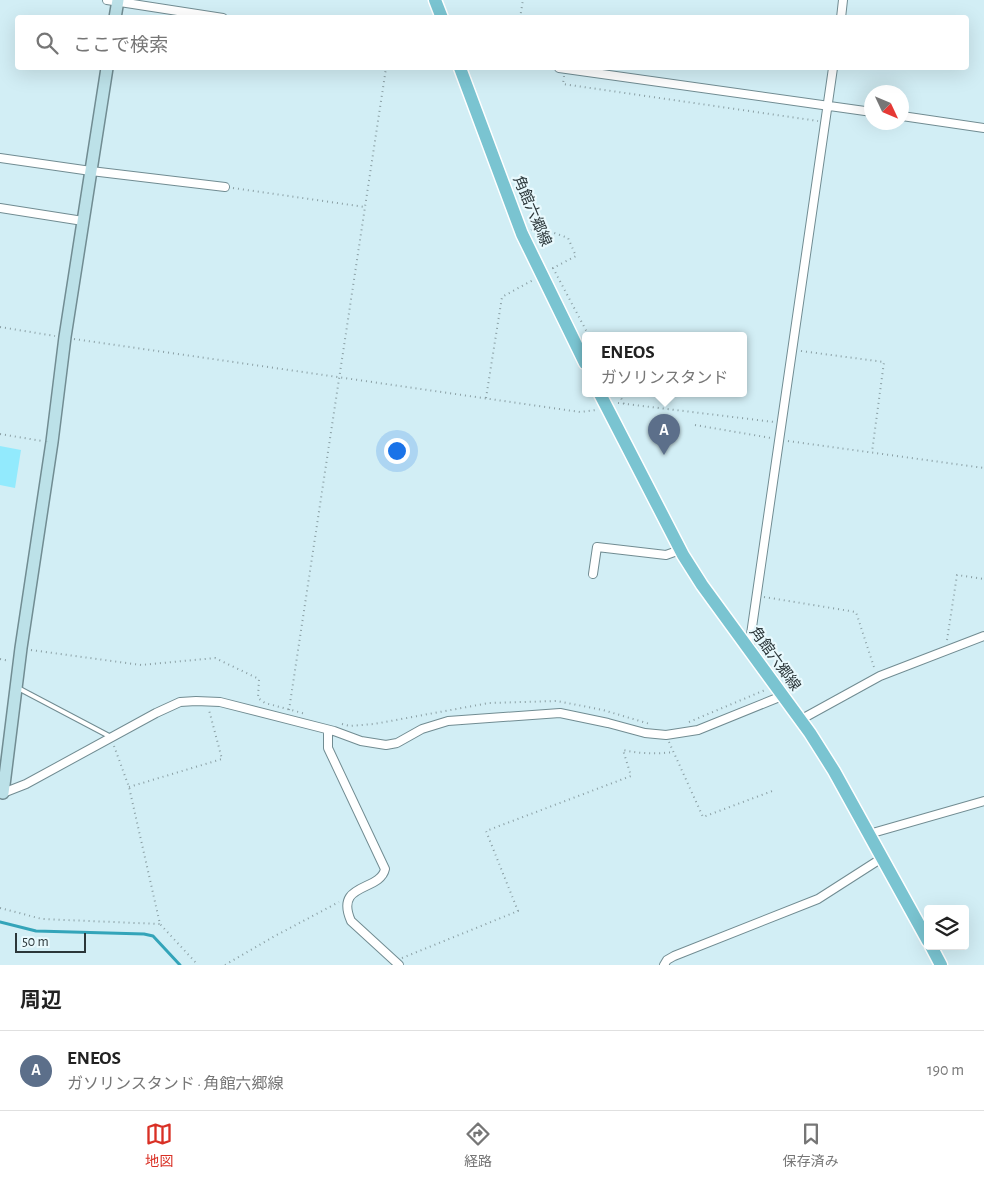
<!DOCTYPE html>
<html lang="ja">
<meta charset="utf-8">
<style>
:root{--surface:#fff;--page:#f2f2f2;--text:#222;--muted:#767676;--line:#e0e0e0;--accent:#d93025}
body{margin:0;font-family:"Alegreya Sans","Noto Sans JP",sans-serif;background:var(--page);color:var(--text)}
.controls{position:absolute;right:15px;bottom:15px;display:grid;overflow:hidden;border-radius:5px;box-shadow:0 5px 20px #0002}
.controls button{width:45px;height:45px;display:grid;place-items:center;padding:0;border:0;border-bottom:1px solid var(--line);background:var(--surface);color:var(--text);font:25px sans-serif}
.compass{position:absolute;left:864px;top:85px;width:45px;height:45px;border-radius:50%;background:var(--surface);box-shadow:0 5px 20px #0002;rotate:134deg}
.scale{position:absolute;left:15px;bottom:12px;width:71px;box-sizing:border-box;padding-left:5px;border:2px solid #2b3639;border-top:0;font-size:14px;line-height:18px;white-space:nowrap;color:#2b3639;-webkit-text-stroke:4px #e8f9fd;paint-order:stroke}
.you{position:absolute;left:396px;top:450px;width:18px;height:18px;margin:-12px;border:4px solid #fff;border-radius:50%;background:#1a73e8;box-shadow:0 0 0 8px #1a73e833}
.badge{display:grid;place-items:center;width:32px;height:32px;border-radius:50%;background:var(--accent);color:#fff;font-size:16px;font-weight:700}
.pin{position:absolute;translate:-50% -41px;filter:drop-shadow(0 1px 2px #0008)}
.pin::after{content:'';position:absolute;top:26px;width:18px;height:15px;background:inherit;clip-path:polygon(0 0,100% 0,50% 100%)}
.popup{position:absolute;left:582px;top:332px;width:165px;height:65px;box-sizing:border-box;display:grid;place-content:center;border-radius:5px;background:var(--surface);filter:drop-shadow(0 1px 4px #0005);font-size:16px;white-space:nowrap;color:var(--muted)}
.popup b{font-size:19px;color:var(--text)}
.popup::after{content:'';position:absolute;left:50%;top:100%;margin-left:-10px;border:10px solid transparent;border-top-color:var(--surface)}
.list{margin:0;padding:0;list-style:none}
h2{display:flex;justify-content:space-between;align-items:center;height:65px;margin:0;padding:0 20px;font-size:21px}
h2 small{font-size:16px;font-weight:400;color:var(--muted)}
.list li{display:grid;grid-template-columns:32px 1fr auto;gap:15px;align-items:center;box-sizing:border-box;height:80px;padding:0 20px;border-top:1px solid var(--line)}
.list b{display:block;font-size:19px;white-space:nowrap}
.list p{margin:0;font-size:16px;white-space:nowrap;color:var(--muted)}
.list em{font-size:16px;font-style:normal;color:var(--muted)}
.icon{flex:none;width:28px;height:28px;fill:none;stroke:currentColor;stroke-width:2;stroke-linecap:round;stroke-linejoin:round}
.map{position:relative;flex:none;width:984px;height:965px;overflow:hidden}
.search{position:absolute;background:var(--surface);box-shadow:0 5px 20px #0002;left:15px;right:15px;top:15px;height:55px;display:flex;align-items:center;gap:12px;box-sizing:border-box;padding:0 18px;border-radius:5px;color:var(--muted);font-size:19px}
.sheet{height:145px;background:var(--surface)}
nav{display:flex;justify-content:space-around;align-items:center;box-sizing:border-box;height:70px;border-top:1px solid var(--line);background:var(--surface);font-size:14px;color:var(--muted)}
nav a{display:grid;justify-items:center;gap:2px}
nav .on{color:var(--accent)}
.map>svg:first-child{display:block}
</style>
<div class="map">
<svg width="984" height="965" viewBox="0 0 984 965">
<rect width="100%" height="100%" fill="#d2eef5"/>
<path fill="#92eafd" d="M0,446l21,4 -6,38 -15,-3z"/>
<g fill="none" stroke-linecap="round" stroke-linejoin="round">
<path stroke="#33a4b9" stroke-width="3" d="M0,922l36,9 108,3 9,2 27,29"/>
<g stroke="#718c92" stroke-width="6">
<path id="lane" d="M18,688l93,49"/>
</g>
<g stroke="#718c92" stroke-width="10">
<path id="street" d="M107,0l116,18
M841,18l2,-18
M559,68l313,44
M902,116l82,12
M0,158l91,13 134,16
M0,208l83,13
M593,574l4,-27 69,8 14,-5
M749,648l84,-580
M800,720l80,-44 104,-40
M328,730v18l57,121c-5,23 -51,13 -34,52l48,44
M0,793h3l23,-9 130,-71 24,-11 16,-1 24,1 114,29 27,10 25,4 11,-2 25,-14 26,-8 112,-8 48,10 37,10 21,2 32,-5 84,-34
M869,834l115,-33
M664,965l3,-5 7,-4 144,-57 64,-41"/>
</g>
<g stroke="#718c92" stroke-width="14">
<path id="secondary" d="M115,18l3,-18
M3,793l18,-145 31,-206 13,-105 42,-269"/>
</g>
<g stroke="#fff" stroke-width="15">
<path id="primary" d="M435,0l7,18
M460,68l62,166 63,129
M600,394l83,161 19,30 108,148 24,38 94,170
M931,946l10,19"/>
</g>
<path stroke="#8a9fa4" stroke-width="2" stroke-dasharray="1 4" stroke-linecap="butt" d="M520,18l3,-18
M564,76l-1,8 255,37
M233,188l132,19
M531,230l7,-3 30,11 8,18 -23,12 36,68
M0,327l55,9
M74,339l506,73 16,-2
M801,351l83,11 -12,90
M619,394l5,10
M486,398l16,-101 31,-17
M618,403l156,19
M695,425l76,13
M0,434l42,7
M788,441l196,27
M764,597l92,15 19,58
M947,640l10,-65 27,4
M31,650l110,15 74,-7 44,21 -1,19 7,5 41,11
M0,659l9,2
M289,710l97,-642
M689,722l76,-32
M342,724l8,2 24,-2 115,-21 68,-2 46,9 47,14
M669,742l34,75 72,-27
M114,746l15,41 31,137 38,41
M129,787l93,-28 -13,-49
M0,908l42,11 118,5
M402,958l116,-47 -32,-80 145,-55 -8,-26c18,4 33,4 51,2
M225,965l48,-28 66,-35"/>
<use href="#lane" stroke="#fff" stroke-width="4"/>
<use href="#street" stroke="#fff" stroke-width="8"/>
<use href="#secondary" stroke="#bce1e8" stroke-width="11"/>
<use href="#primary" stroke="#7ac4d1" stroke-width="12"/>
</g>
<g text-anchor="middle" dominant-baseline="central" stroke-width="4.5" stroke-linejoin="round" paint-order="stroke">
<g font-size="15" fill="#2b3639" stroke="#e8f9fd">
<text transform="translate(532 211) rotate(67)">角館六郷線</text>
<text transform="translate(775 659) rotate(54)">角館六郷線</text>
</g>
</g>
</svg>
<div class="controls">
<button><svg class="icon" aria-label="layers" viewBox="0 0 24 24"><path d="M12 4l9 5-9 5-9-5zM3 14l9 5 9-5"/></svg></button>
</div>
<svg class="compass" viewBox="-18 -18 36 36"><path d="M0-13l5 13h-10z" fill="#e53935"/><path d="M0 13l5-13h-10z" fill="#767676"/></svg>
<div class="scale">50 m</div>
<div class="you"></div>
<div class="pin badge" style="left:664px;top:455px;background:#5c6f8a">A</div>
<div class="popup"><b>ENEOS</b>ガソリンスタンド</div>
<div class="search"><svg class="icon" aria-label="search" viewBox="0 0 24 24"><circle cx="10" cy="10" r="6"/><path d="M15 15l6 6"/></svg>ここで検索</div>
</div>
<section class="sheet">
<h2>周辺<small></small></h2>
<ul class="list">
<li><span class="badge" style="background:#5c6f8a">A</span><div><b>ENEOS</b><p>ガソリンスタンド · 角館六郷線</p></div><em>190 m</em></li>
</ul>
</section>
<nav>
<a class="on"><svg class="icon" aria-label="map" viewBox="0 0 24 24"><path d="M3 6l6-2 6 2 6-2v14l-6 2-6-2-6 2zM9 4v14M15 6v14"/></svg>地図</a>
<a><svg class="icon" aria-label="directions" viewBox="0 0 24 24"><path d="M12 3l9 9-9 9-9-9zM9 14v-3h6M13 9l2 2-2 2"/></svg>経路</a>
<a><svg class="icon" aria-label="saved" viewBox="0 0 24 24"><path d="M7 4h10v16l-5-4-5 4z"/></svg>保存済み</a>
</nav>
